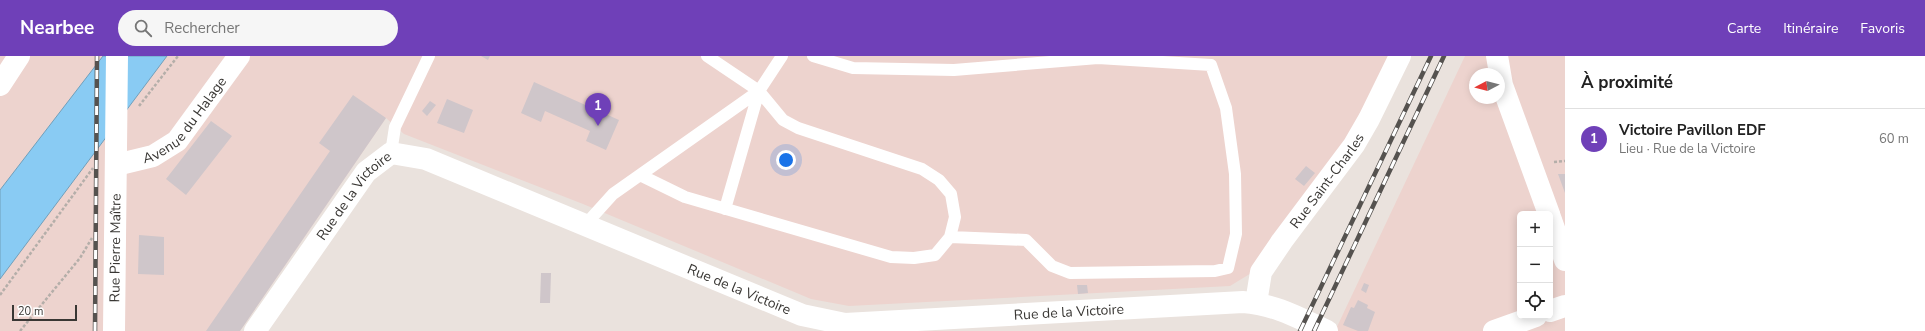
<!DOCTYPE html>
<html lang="fr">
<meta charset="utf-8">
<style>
:root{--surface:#fff;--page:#f6f6f6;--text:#222;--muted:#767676;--line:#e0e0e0;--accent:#6f40b8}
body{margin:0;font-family:"Nunito Sans",sans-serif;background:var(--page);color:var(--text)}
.controls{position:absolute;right:12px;bottom:12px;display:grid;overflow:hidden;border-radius:6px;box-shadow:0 2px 10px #0003}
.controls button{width:36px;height:36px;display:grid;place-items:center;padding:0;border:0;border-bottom:1px solid var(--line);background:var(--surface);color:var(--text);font:20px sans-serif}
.compass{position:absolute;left:1469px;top:12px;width:36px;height:36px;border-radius:50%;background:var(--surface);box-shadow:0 2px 10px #0003;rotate:263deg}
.scale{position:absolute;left:12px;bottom:10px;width:65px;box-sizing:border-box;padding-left:4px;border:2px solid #393734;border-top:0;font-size:11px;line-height:14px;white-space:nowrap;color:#393734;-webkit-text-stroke:3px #fff;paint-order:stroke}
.you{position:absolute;left:786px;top:104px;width:14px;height:14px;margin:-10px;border:3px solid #fff;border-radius:50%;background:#1a73e8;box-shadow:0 0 0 6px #1a73e833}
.badge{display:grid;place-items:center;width:26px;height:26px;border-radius:50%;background:var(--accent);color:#fff;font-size:13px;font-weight:700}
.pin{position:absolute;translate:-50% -33px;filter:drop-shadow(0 1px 2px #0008)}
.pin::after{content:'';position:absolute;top:21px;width:14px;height:12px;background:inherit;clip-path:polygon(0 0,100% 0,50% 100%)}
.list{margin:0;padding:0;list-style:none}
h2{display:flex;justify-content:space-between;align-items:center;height:52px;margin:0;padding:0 16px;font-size:17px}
h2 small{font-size:13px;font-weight:400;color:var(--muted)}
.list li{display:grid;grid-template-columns:26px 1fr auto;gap:12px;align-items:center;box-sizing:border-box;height:60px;padding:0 16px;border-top:1px solid var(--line)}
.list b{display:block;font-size:15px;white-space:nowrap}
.list p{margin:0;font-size:13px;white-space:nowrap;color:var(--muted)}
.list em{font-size:13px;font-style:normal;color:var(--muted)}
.icon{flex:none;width:22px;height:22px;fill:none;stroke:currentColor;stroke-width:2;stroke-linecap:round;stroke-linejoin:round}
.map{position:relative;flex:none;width:1565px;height:275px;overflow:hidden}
header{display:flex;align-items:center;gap:24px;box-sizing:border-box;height:56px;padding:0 20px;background:var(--accent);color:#fff}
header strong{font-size:19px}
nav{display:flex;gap:22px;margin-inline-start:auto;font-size:14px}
.search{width:280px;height:36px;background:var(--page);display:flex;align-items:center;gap:10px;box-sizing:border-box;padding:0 14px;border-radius:22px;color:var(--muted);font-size:15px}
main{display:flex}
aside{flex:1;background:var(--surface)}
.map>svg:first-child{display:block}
</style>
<header>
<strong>Nearbee</strong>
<div class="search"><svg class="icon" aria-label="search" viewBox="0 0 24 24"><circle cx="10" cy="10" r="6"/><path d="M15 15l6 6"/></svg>Rechercher</div>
<nav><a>Carte</a><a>Itinéraire</a><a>Favoris</a></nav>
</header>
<main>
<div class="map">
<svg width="1565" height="275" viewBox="0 0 1565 275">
<rect width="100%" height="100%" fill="#eae2dd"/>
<path fill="#edd3ce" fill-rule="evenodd" d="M0,0h1392l-42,86 -97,130 -23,14 -381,20 -38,-7 -228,-95 -179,-70 -18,-16 -146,213h-240z
M1465,0h100v275h-230zM1475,18h24v24h-24zM1520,158h30v102h-30z"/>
<path fill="#89cbf3" stroke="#719fba" d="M103,0h64l-167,223v-89z"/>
<path fill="#cfc6ca" d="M481,0h9l-2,4z
M534,26l85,38 -13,30 -20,-9 4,-10 -45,-20 -4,11 -20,-9z
M353,39l33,23 -146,213h-34l124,-180 -11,-8z
M447,43l26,11 -9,23 -27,-10z
M430,45l6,4 -9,11 -5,-5z
M211,65l21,15 -46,59 -20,-16z
M1306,110l9,7 -11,13 -9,-7z
M1558,118h7v19z
M139,179l25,2v38l-26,-1z
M541,217h10l-1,30h-10z
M1364,227l5,2 -3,8 -5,-3z
M1077,229h10l1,8 -10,1z
M1358,244l10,5 -1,3 8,4 -7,19h-10l-15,-6 8,-18 3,1z"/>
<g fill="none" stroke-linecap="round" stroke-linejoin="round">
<path stroke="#b4aea9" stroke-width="2.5" stroke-dasharray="3 2" stroke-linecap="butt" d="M139,50l39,-50
M1554,106l11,-1
M0,239l93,-127
M20,275l60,-73 12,-20"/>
<path stroke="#fff" stroke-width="12" d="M707,0l52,35 23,-35
M813,0l40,12 101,2 144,-12 113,7 15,43 9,66 1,60 -8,34 -13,3 -145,2 -18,-7 -26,-26 -76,-3
M391,97l4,-26 34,-71
M640,119l45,22 206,60 23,1 21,-3 15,-18 5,-20 -4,-23 -12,-14 -17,-11 -124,-41 -15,-8 -24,-29
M725,153l34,-118
M585,169l28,-31 146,-103"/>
<g stroke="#fff" stroke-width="22">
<path d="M1497,0l5,29 47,129"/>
<path d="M0,29l19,-29"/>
<path id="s1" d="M116,109l37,-9 24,-15 62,-85"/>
<path d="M1550,161l15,43"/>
<path id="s2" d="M1256,247l5,-31 21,-31 72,-96 15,-26 31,-63"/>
<path d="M1550,255l15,-5"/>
<path d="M1494,275l42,-15"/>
</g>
<g stroke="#fff" stroke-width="22">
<path id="s3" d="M114,275l3,-275"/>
<path id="s4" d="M255,275l111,-159 25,-19 35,6 376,156 43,9 398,-22c31,2 56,16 84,29"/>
</g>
<g stroke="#55524f" stroke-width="4.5">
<path id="rail" d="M95,275l2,-275
M1300,275l131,-275
M1314,275l130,-275"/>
</g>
<use href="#rail" stroke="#fff" stroke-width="3" stroke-dasharray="9" stroke-linecap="butt"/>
</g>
<g text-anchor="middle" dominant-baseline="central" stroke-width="3.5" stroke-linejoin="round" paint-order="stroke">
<g font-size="14" fill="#393734" stroke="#fff">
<text stroke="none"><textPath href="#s1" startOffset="86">Avenue du Halage</textPath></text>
<text stroke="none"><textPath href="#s2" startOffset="144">Rue Saint-Charles</textPath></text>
<text stroke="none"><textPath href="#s4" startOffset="168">Rue de la Victoire</textPath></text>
<text stroke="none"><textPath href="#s3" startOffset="83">Rue Pierre Maître</textPath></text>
<text stroke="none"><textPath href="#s4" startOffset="600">Rue de la Victoire</textPath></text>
<text stroke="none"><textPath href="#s4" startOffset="936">Rue de la Victoire</textPath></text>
</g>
</g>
</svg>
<div class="controls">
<button>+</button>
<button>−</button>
<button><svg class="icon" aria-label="locate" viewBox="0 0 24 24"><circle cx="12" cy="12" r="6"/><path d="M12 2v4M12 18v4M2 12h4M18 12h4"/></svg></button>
</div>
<svg class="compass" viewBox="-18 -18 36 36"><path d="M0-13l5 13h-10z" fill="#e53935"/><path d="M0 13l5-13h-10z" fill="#767676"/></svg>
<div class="scale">20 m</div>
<div class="you"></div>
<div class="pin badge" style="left:598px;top:70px">1</div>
</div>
<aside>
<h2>À proximité<small></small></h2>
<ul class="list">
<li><span class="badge">1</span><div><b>Victoire Pavillon EDF</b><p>Lieu · Rue de la Victoire</p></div><em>60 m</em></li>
</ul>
</aside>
</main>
